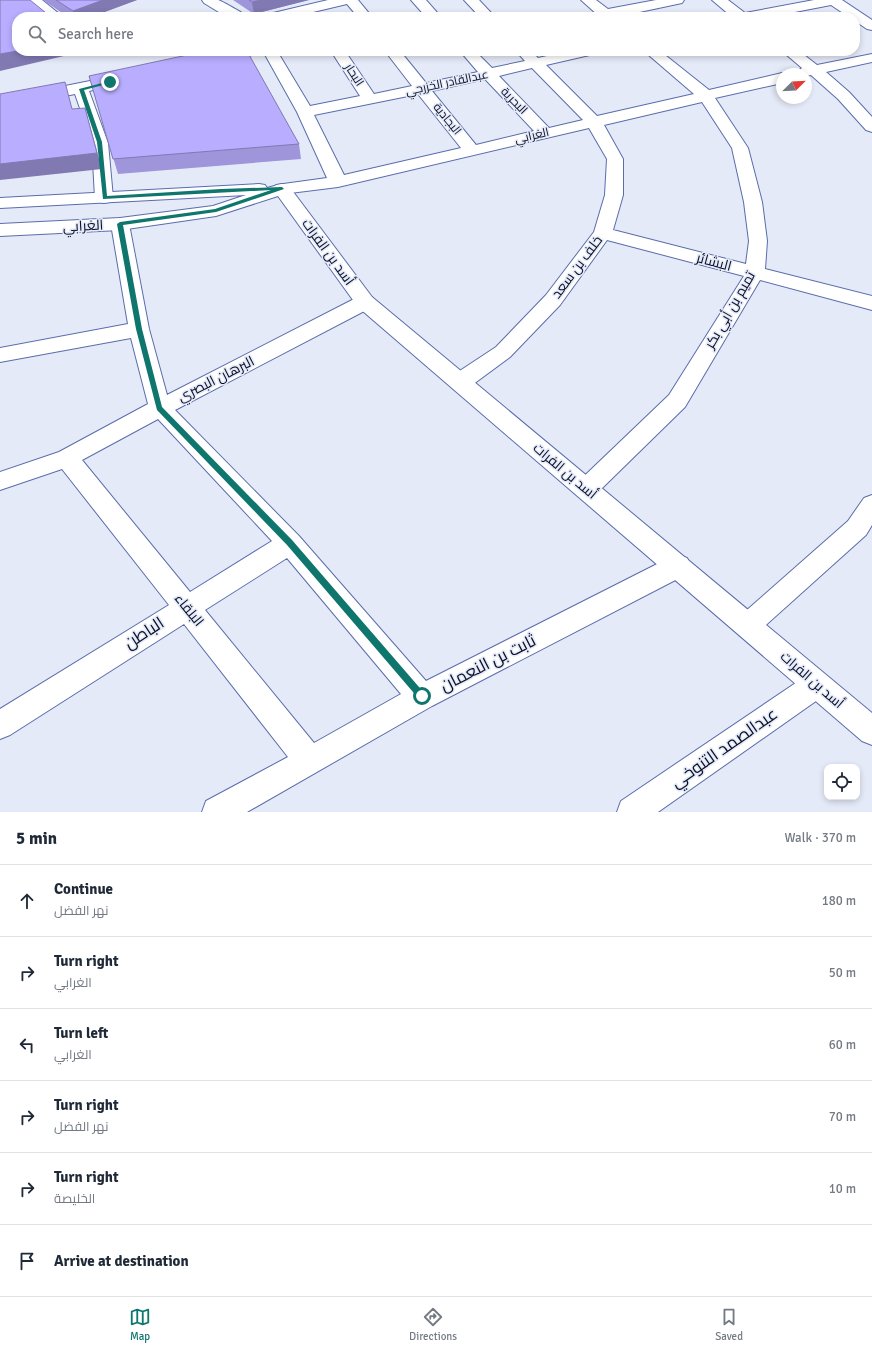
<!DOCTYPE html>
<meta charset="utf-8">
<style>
:root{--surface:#fff;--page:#f2f2f3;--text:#1f2937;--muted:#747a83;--line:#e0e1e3;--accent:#0f766e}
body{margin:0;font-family:Signika,Cairo,sans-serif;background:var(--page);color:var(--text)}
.controls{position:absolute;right:12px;bottom:12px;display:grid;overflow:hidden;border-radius:8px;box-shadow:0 2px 6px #0003}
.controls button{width:36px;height:36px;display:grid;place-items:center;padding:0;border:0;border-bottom:1px solid var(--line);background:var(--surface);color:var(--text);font:20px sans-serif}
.compass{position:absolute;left:776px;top:68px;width:36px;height:36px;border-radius:50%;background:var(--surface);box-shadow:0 2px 6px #0003;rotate:66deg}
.stop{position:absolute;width:12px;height:12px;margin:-9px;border:3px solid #0f766e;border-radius:50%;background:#fff}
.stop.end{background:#0f766e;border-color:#fff;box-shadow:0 1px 4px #0008}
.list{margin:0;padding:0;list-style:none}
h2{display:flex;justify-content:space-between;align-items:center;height:52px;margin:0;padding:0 16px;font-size:17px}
h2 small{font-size:13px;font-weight:400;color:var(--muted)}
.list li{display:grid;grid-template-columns:26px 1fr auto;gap:12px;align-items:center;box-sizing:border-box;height:72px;padding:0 16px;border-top:1px solid var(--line)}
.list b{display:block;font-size:15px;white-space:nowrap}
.list p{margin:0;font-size:13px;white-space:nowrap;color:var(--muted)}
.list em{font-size:13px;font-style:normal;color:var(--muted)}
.icon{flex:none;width:22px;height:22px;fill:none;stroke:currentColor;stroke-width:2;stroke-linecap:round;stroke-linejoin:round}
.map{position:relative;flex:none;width:872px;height:812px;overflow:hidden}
.search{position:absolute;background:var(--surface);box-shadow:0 2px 6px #0003;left:12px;right:12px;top:12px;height:44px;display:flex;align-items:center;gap:10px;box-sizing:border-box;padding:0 14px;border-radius:16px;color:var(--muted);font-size:15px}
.sheet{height:484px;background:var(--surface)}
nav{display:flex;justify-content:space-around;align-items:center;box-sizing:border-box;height:56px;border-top:1px solid var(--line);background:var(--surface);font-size:11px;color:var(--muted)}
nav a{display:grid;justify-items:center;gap:2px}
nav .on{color:var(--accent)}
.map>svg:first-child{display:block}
</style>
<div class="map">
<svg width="872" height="812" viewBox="0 0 872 812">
<rect width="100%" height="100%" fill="#e5eaf8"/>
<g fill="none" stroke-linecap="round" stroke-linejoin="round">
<g stroke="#5a6dab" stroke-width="2">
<path id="minor" d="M26,0h16l21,17h-16z
M202,0c5,0 11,0 16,0 4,1 28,15 30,17h-21l-23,-14z
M328,0h30l14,17h-14l-11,-13 -55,13h-25l2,-3z
M411,0h15l15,17h-15z
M464,0h15l16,17h-15z
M581,0h15l12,9 48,-9h28l-2,3 -66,14h-16z
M712,0h16l17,13 69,-13h28l30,20v10l-5,-1 -12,-8v-4h-6l-18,-12 -62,12h-37z
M230,51h29l-2,3 -39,8 -5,-1 -2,-3 2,-3z
M263,51h14l33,55 50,-10 -29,-45h14l29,43 38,-8 -27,-35h15l26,32 52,-11 -18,-21h15l17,17 33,-7 -9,-10h15l7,7 31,-7h27l-2,3 -48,11 51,51 97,-22 -50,-43h16l49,39 73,-17 2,1h-2v9l-67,15 33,50 14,54 5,39 -2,28 107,27v14l-112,-30 -75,127 -91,89 -8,2 -8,-2 -4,-7 4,-7 91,-87 75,-119 -137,-36 -47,65 -50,52 -42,31 -8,2 -8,-2 -3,-6 3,-6 44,-29 50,-52 48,-63 11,-37 2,-36 -18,-31 -251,59 -56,7 -6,-1 -3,-4 3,-4 51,-7 -30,-66zM532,68l51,52 -34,8 -50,-52zM485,79l49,52 -58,14 -44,-54zM418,94l43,54 -117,27 -30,-60zM702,102l30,46 12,54 5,39 -3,23 -133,-34 10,-35v-36l-19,-34z
M782,51h17l18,14 55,-11v8l-46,10 23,20 23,25v15l-6,-2 -28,-31 -27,-24 -5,1v-2h-7l-2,-2 5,-4z
M120,75l5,2 3,3 -3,3 -36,8 19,52 5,55 -3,4 -6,1 -6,-1 -3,-4 -3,-55 -17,-49 -75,15v-10z
M120,218l6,2 3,4 20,105 18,66 191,-98 7,-2 7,2 3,5 -3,5 -197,103 124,126 127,145 243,-123 9,-3 9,3 4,8 -4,8 -255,132 -185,106h-45l4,-11 82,-44 -104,-133 -174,111 -10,4v-30l169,-104 -107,-136 -62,21v-18l59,-20 89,-48 -17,-66 -131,24v-14l128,-24 -17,-100 3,-4zM158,419l114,122 -82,51 -108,-132zM287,558l114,136 -87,49 -109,-133z
M872,495v30l-6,10 -109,98 -9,4 -9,-4 -4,-8 4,-8 109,-96 16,-23z
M816,672l10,4 4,9 -4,9 -168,118h-41l4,-11 185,-125z"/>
</g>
<g stroke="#5a6dab" stroke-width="2">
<path id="tertiary" d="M259,184l6,1 2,3 15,-4 6,1 84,112 500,416v32l-10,-4 -504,-434 -80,-111 -62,20 -96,14 -120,6v-12l120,-6 93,-12 33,-11 -246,13v-10z"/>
</g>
<use href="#minor" fill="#fff" fill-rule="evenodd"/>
<use href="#tertiary" fill="#fff" fill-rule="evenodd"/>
</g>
<path fill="#9e95db" d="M43,0h94l-46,17h-23z
M233,0h76l-55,14z
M89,76l210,68 2,15 -183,15z"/>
<path fill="#8179b2" d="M103,0h34l-46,17h-16l-2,-6z
M262,0h47l-55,14 -2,-12z
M17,51h63l1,1 -81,19v-17z
M85,108l17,61 -102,11v-16z"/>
<path fill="#b8adff" stroke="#8179b2" d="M0,0h30l21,17h-34v34l-17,3z
M56,0h47l-30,11z
M249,0h13l-10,2z
M206,51h41l52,93 -186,15 -24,-83z
M65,82l7,27 13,-1 12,45 -97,11v-70z"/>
<path fill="#0f766e" d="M110,81l1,2 -27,7 18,52 5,54 114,-7 61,-2 2,2 -68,23 -93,13 19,104 20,78 130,133 133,154 1,2 -1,3h-6l-132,-154 -130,-135 -21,-81 -19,-105 3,-2 95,-13 56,-19 -168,9 -6,-57 -18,-53z"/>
<g text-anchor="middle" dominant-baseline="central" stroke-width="3" stroke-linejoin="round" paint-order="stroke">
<g font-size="12" fill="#090f27" stroke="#e5eaf8">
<text transform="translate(354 75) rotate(57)">البحار</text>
<text transform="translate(447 83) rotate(-12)">عبدالقادر الخزرجي</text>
<text transform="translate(514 101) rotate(46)">البحرية</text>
<text transform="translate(447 119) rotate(51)">البجادية</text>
<text transform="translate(532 136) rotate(-13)">الغرابي</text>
</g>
<g font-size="14" fill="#090f27" stroke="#e5eaf8">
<text transform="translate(83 226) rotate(-3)">الغرابي</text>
<text transform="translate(328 252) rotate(54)">أسد بن الفرات</text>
<text transform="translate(714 262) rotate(15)">البشائر</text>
<text transform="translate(577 267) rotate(-53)">خلف بن سعد</text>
<text transform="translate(730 310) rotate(-60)">تميم بن أبي بكر</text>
<text transform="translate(216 379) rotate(-27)">البرهان البصري</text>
<text transform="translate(565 471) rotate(40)">أسد بن الفرات</text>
<text transform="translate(189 610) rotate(51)">البلقاء</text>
<text transform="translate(812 680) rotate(41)">أسد بن الفرات</text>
</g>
<g font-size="17" fill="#090f27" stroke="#e5eaf8">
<text transform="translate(144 633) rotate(-33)">الباطن</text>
<text transform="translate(488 663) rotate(-27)">ثابت بن النعمان</text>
<text transform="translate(724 748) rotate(-35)">عبدالصمد التنوخي</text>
</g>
</g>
</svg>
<div class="controls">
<button><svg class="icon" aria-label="locate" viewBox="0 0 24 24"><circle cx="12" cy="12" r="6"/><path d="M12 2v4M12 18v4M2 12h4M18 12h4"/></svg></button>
</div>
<svg class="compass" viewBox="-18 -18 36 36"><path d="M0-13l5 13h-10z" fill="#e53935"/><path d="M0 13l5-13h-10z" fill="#747a83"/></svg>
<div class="stop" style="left:422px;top:696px"></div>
<div class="stop end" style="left:110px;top:82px"></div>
<div class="search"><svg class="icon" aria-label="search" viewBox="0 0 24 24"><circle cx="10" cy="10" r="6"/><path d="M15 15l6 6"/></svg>Search here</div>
</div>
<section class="sheet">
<h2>5 min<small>Walk · 370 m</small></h2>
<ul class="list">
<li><svg class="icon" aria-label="ahead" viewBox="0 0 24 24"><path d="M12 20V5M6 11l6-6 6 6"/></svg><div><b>Continue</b><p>نهر الفضل</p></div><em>180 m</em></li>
<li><svg class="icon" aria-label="right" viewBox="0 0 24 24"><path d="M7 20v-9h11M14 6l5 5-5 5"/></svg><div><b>Turn right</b><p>الغرابي</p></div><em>50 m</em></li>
<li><svg class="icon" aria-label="left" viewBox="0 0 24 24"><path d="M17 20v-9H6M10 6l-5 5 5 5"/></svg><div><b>Turn left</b><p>الغرابي</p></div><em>60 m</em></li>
<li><svg class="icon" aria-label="right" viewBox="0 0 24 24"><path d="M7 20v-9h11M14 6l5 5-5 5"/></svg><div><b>Turn right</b><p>نهر الفضل</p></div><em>70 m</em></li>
<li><svg class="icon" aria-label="right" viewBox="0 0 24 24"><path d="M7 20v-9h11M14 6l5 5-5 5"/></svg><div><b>Turn right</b><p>الخليصة</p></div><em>10 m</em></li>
<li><svg class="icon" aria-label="arrive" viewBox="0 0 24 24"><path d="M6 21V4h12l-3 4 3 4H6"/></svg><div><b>Arrive at destination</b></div></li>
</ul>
</section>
<nav>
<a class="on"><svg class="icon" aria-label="map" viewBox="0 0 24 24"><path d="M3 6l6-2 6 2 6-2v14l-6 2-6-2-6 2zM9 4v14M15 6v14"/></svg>Map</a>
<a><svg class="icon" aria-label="directions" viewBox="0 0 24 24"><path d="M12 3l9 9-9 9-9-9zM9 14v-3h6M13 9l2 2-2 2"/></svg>Directions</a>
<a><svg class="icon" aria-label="saved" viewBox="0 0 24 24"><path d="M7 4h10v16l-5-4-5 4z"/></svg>Saved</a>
</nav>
